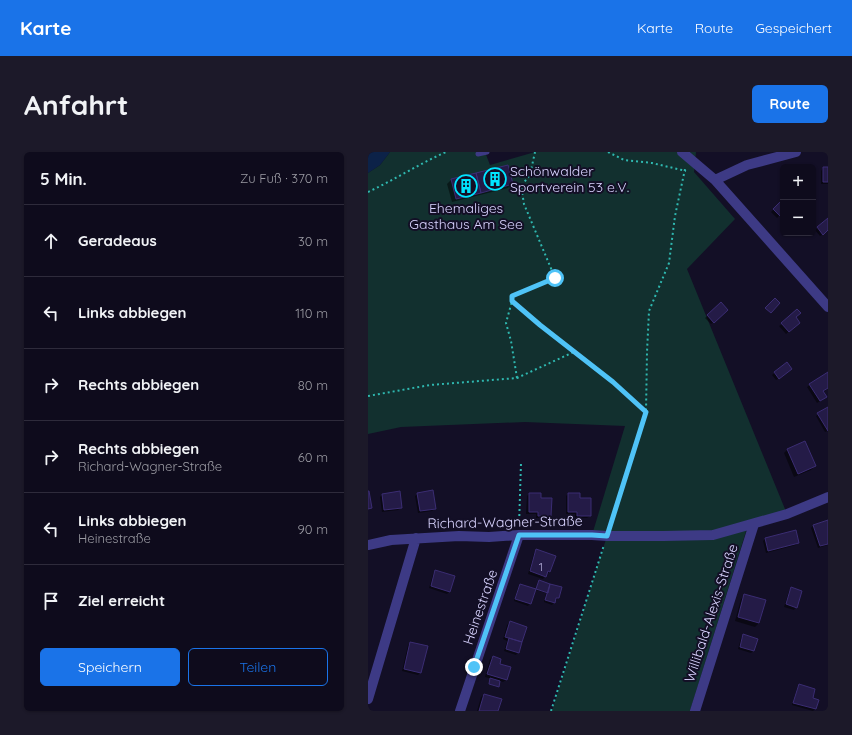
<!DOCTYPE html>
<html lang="de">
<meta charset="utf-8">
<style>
:root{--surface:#0e0b1c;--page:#1c1929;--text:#f1f3f6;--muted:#9b9ba3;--line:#2e2b3b;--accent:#1a73e8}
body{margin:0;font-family:Quicksand,sans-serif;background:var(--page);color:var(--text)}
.controls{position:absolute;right:12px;top:12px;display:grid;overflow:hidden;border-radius:6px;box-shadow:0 1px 3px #0004}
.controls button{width:36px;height:36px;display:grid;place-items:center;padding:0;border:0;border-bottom:1px solid var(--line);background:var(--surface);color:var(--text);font:20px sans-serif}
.stop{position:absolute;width:12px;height:12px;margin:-9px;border:3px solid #4fc3f7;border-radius:50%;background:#fff}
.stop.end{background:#4fc3f7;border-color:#fff;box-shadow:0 1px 4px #0008}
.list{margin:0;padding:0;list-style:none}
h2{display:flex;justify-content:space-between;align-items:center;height:52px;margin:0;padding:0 16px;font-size:17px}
h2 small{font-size:13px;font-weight:400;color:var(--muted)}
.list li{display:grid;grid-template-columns:26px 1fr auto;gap:12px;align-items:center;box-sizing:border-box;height:72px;padding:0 16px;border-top:1px solid var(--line)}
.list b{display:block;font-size:15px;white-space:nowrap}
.list p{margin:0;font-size:13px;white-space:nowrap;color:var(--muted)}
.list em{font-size:13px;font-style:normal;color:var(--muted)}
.actions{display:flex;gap:8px;padding:12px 16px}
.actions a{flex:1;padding:9px 0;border:1px solid var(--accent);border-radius:6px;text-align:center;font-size:14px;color:var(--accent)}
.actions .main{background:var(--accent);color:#fff}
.icon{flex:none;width:22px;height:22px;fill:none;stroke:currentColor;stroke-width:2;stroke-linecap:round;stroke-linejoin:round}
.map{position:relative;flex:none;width:460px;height:559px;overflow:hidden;border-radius:6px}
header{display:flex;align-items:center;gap:24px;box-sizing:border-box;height:56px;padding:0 20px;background:var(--accent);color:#fff}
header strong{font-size:19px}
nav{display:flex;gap:22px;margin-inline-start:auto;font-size:14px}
.intro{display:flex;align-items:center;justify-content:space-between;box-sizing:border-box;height:96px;padding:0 24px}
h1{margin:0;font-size:28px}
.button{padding:10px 18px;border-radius:6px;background:var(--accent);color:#fff;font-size:14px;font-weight:700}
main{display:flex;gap:24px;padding:0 24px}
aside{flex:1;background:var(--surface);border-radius:6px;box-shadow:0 1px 3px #0004}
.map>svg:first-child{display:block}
</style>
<header>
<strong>Karte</strong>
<nav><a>Karte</a><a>Route</a><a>Gespeichert</a></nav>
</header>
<div class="intro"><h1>Anfahrt</h1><a class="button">Route</a></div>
<main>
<aside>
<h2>5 Min.<small>Zu Fuß · 370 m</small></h2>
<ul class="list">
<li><svg class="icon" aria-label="ahead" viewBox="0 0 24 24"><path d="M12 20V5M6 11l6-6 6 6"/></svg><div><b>Geradeaus</b></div><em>30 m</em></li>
<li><svg class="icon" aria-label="left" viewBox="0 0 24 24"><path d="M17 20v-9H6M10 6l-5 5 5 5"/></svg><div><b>Links abbiegen</b></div><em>110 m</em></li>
<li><svg class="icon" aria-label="right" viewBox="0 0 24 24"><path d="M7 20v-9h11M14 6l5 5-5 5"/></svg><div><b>Rechts abbiegen</b></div><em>80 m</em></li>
<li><svg class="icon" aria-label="right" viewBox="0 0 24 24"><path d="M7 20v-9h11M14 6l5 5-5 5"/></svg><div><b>Rechts abbiegen</b><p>Richard-Wagner-Straße</p></div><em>60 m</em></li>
<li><svg class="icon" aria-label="left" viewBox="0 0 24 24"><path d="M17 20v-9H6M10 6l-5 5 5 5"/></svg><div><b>Links abbiegen</b><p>Heinestraße</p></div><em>90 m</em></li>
<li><svg class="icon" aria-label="arrive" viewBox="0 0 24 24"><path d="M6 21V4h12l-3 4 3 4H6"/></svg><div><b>Ziel erreicht</b></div></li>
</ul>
<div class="actions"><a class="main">Speichern</a><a>Teilen</a></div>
</aside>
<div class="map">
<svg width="460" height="559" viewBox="0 0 460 559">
<rect width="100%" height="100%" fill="#130f26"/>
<path fill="#12302f" d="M22,0h95l5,13 45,-13h161l-2,20 41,47 -48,50 100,245 -39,11 -58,186h-138l55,-175 -15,-1 33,-109 -100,-4 -124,5 -33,7v-261l12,-8z"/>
<path fill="#0c2248" d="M0,0h22l-10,13 -12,8z"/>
<path fill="#0007" d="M139,14l5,18 -4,4 -56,14 -5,-18 4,-4z
M455,16h5v16h-7v-13z
M415,48v12l-6,6 -6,-6z
M460,67v11l-8,6 -5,-6z
M353,152l5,6 -15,14 -6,-6z
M427,166l1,7 -10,9 -7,-8z
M419,211l2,8 -13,9 -4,-5z
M460,221v15l-5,4v7l-6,4 -10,-16z
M460,256v23l-3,1 -9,-16z
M420,297l27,17 -4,4 -17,7 -10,-24z
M50,342l17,15 -3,2 -14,2 -3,-17z
M161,342l11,5 10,17 -2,2h-12v-4h-10l1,-18z
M200,342l11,5 11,17 -3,2h-12v-4h-9v-18z
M14,343l19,13 -3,2 -16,2 -2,-15z
M460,371v22l-10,3 -7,-20 2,-2z
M427,379l3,11 -2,3 -30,8 -3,-12 2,-2z
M169,399l13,21 -4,2 -3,5 -15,-5 6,-21z
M68,419l14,20 -3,3 -18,-6 4,-14z
M170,430l20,16 -6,7 -8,-3 2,-9 -10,-3z
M152,433l10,18 -2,3 -14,-5 4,-13z
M424,436l4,19 -2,3 -10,-3 5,-16z
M377,443l14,28 -4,4 -20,-6 6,-22z
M142,470l8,30 -2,3 -12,-4 3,-10 -4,-2 4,-14z
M376,483l9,16 -2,2 -13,-4 3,-11z
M43,491l9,30 -2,2 -16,-4 6,-26z
M125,505l5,8 11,3 -3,12 -3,2 -3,-1 -3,6 -8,-3 3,-5 -7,-2 5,-18z
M431,533l12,14 4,10 -2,2 -21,-6 5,-17z
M116,543l13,16h-20l4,-14z"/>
<path fill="#241b47" stroke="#3b2d73" d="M140,13l5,19 -32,9 -5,-20z
M455,15h5v15h-5z
M108,21l5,20 -25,6 -5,-20z
M415,47v15l-3,2 -7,-7z
M460,66v12l-5,5 -6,-8z
M407,146l5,5 -9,10 -6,-5z
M353,150l7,8 -14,13 -7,-8z
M429,157l4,4 -5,4 4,6 -11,9 -8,-9z
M419,210l5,7 -13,10 -5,-7z
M460,220v16l-5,3 4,6 -7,4 -11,-17z
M460,255v24l-11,-18z
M437,289l11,25 -18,8 -11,-25z
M65,338l3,19 -16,2 -3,-18z
M0,339h1l3,17 -4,1z
M32,339l2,17 -18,2 -2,-16z
M161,341h12v5h11l-1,18h-13v-4h-9z
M200,341h12v5h11v18h-14v-4h-9z
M460,368v24l-8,2 -7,-21z
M428,378l3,13 -31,8 -3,-13z
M168,397l20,7 -6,16 -2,-1 -2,6 -16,-6z
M67,418l20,6 -5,16 -19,-6z
M171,428l11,4 -2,9 -12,-4z
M152,432l16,5 -5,15 -16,-5z
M182,432l12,3 -3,11h-3l-1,5 -10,-3z
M423,435l11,4 -5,17 -11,-4z
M376,442l22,6 -7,23 -21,-6z
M142,469l17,6 -5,15 -17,-5z
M375,482l15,5 -4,12 -14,-4z
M141,486l13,4 -3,11 -13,-4z
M42,490l18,4 -7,27 -17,-4z
M125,504l8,3 -1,5 11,3 -4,13 -20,-6z
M122,526l10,3 -1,6 -10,-3z
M431,532l16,5 -2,9 6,2 -3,9 -23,-6z
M116,542l18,5 -4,12h-19z"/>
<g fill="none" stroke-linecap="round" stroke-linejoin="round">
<path stroke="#2fb8b0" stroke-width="2" stroke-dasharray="2 3" stroke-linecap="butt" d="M240,0l16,8 28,3 34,8
M0,40c26,-12 51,-28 78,-40
M144,149l28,24 73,56 33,31
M149,226l-6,-37 -5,-18 6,-22v-5l43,-18 -31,-74 -3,-18 9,-11 5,-23
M0,244l62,-11 87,-7 59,-27
M242,373l36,-113 1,-60 2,-41 20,-48 6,-47 10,-47
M151,374l2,-63
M183,559l53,-166"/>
<path stroke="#3d3a85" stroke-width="5" d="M110,2l9,-2"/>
<path stroke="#3d3a85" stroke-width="10" d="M314,0l33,28 113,127
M347,28l32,-15 49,-13
M0,393l23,-5 68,-4 30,1 30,-2h73l15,1h56l50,-1 74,-21 41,-17
M0,547l48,-161
M92,559l59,-176
M327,559l59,-187"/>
</g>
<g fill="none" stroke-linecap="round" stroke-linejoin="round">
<path stroke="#4fc3f7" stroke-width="5" d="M106,515l45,-132h73l15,1 39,-124 -33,-30 -73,-57 -28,-24v-5l43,-18"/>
</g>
<defs>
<g id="building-ring" transform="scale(1.15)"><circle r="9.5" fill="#130f26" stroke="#00e5ff" stroke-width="1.5"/><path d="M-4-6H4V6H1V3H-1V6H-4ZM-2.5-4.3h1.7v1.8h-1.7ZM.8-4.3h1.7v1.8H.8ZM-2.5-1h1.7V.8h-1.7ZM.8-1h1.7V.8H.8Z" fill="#00e5ff"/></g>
</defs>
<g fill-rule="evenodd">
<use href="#building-ring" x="127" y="27"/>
<use href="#building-ring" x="98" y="34"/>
</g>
<g text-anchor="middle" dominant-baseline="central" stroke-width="4" stroke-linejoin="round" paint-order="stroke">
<g font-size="12" fill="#aca6d1">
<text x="173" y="414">1</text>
</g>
<g font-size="14" fill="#d9d4ff" stroke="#130f26" text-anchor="start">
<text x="142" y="19">Schönwalder<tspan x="142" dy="16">Sportverein 53 e.V.</tspan></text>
<text x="98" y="56" text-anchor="middle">Ehemaliges<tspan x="98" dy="16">Gasthaus Am See</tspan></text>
</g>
<g font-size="14" fill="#d9d4ff" stroke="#130f26">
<text transform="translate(137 370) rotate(-1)">Richard-Wagner-Straße</text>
<text transform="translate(112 455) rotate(-71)">Heinestraße</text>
<text transform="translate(343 461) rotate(-72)">Willibald-Alexis-Straße</text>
</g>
</g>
</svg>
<div class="controls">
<button>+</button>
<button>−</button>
</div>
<div class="stop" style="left:187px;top:126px"></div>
<div class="stop end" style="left:106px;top:515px"></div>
</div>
</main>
